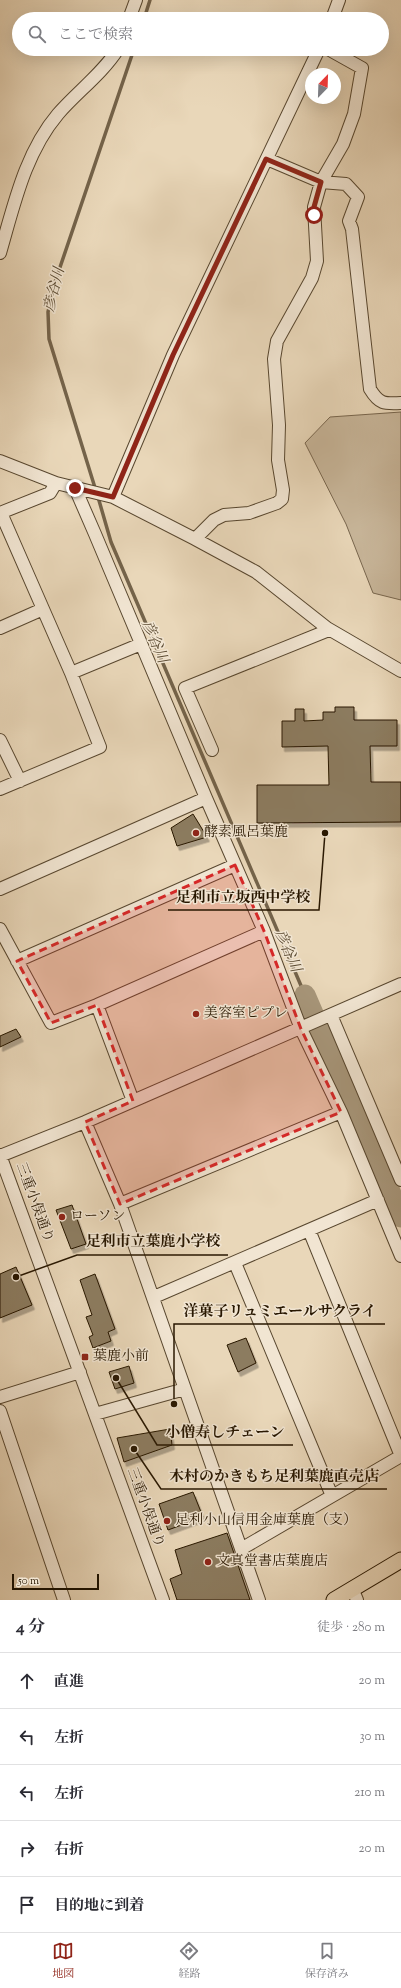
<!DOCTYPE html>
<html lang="ja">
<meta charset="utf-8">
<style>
:root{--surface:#fff;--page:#f7f7f7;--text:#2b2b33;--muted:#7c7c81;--line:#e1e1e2;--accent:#8f2418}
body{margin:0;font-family:"Sorts Mill Goudy","Noto Serif JP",serif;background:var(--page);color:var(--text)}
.compass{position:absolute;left:305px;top:68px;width:36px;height:36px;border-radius:50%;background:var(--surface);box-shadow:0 4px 16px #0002;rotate:23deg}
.scale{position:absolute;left:12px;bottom:10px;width:87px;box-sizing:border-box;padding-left:4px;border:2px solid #281701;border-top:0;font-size:11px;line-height:14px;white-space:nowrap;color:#281701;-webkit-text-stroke:3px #f1e5d2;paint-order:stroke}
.stop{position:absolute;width:12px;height:12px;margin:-9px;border:3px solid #8f2418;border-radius:50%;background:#fff}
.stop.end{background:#8f2418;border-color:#fff;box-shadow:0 1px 4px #0008}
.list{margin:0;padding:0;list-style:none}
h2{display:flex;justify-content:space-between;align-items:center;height:52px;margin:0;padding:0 16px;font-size:17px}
h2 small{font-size:13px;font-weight:400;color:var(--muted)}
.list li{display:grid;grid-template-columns:26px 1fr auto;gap:12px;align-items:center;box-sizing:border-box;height:56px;padding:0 16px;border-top:1px solid var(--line)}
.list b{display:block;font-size:15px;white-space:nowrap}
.list em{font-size:13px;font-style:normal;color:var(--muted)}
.icon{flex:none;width:22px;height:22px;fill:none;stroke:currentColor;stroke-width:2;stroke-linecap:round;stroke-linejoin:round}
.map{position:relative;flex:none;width:401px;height:1600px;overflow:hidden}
.search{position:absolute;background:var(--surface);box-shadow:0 4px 16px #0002;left:12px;right:12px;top:12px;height:44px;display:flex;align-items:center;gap:10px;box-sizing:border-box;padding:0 14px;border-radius:22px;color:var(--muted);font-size:15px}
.sheet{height:332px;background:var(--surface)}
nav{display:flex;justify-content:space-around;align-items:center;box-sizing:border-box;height:56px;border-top:1px solid var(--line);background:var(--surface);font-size:11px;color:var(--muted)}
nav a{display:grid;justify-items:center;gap:2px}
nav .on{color:var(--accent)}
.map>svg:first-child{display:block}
</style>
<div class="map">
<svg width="401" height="1600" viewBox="0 0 401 1600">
<defs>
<filter id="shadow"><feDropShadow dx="2.5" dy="4.5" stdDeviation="0" flood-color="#0004"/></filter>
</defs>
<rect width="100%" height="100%" fill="#e9d7b9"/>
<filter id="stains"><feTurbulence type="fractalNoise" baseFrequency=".005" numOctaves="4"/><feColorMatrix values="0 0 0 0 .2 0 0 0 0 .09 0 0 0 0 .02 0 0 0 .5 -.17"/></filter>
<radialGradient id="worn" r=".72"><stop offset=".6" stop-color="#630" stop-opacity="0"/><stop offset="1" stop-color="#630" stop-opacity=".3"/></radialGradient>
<path fill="#c8b69a" stroke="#78664e" d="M401,412v188l-28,-7 -27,-69 -41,-81 25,-26z"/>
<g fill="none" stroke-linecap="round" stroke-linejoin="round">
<path stroke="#74634a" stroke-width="3.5" d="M144,19l6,-19
M96,491l-47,-152 -1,-27 6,-27 80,-236
M98,497l13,45 194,453"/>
<path stroke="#a7967a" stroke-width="21" d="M305,995l96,222"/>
</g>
<path fill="#8c7b61" stroke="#281701" filter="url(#shadow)" d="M335,707h19v13h43v26h-27l1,36h30v40l-144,1v-38h72l-1,-39 -46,1v-26h13v-12h9v12l19,-1v-8h12z
M193,814l14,23 -30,9 -6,-18z
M16,1029l5,8 -21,10v-11z
M72,1205l14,39 -15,5 -15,-39z
M16,1267l16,38 -32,13v-44z
M95,1274l20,55 -7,3 3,9 -18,7 -4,-11 4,-2 -7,-18 6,-2 -12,-35z
M246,1338l10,25 -18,9 -11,-27z
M129,1366l5,17 -19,6 -6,-17z
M170,1429l2,16 -48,17 -7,-24z
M193,1492l10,25 -35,13 -9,-26z
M227,1533l23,67h-73l-7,-21 12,-5 -7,-24z"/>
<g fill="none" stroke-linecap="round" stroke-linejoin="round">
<g stroke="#58472f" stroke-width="14">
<path id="minor" d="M129,19l7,-19
M332,19l7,-19
M267,159l54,23 25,2 12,13 -9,24 3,8 18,160c9,15 14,15 31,14
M0,253c14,-48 25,-100 58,-139 19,-22 44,-40 60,-65
M0,461l56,22 57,14 82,42 61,33 71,56 74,43
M75,488l20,46 111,264 58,133 37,98 40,83 60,144
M113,497l60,-142 146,-306
M0,513l50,-20 6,-10
M195,539l19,-19 10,-5 25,-2 28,-10 5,-4 1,-9 -5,-30 1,-35 -5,-66 3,-18 35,-63 5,-17 -3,-54 7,-25 22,-38 11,-30 8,-46 -34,-19
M0,628l43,-19
M71,673l70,-29
M0,740l20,41
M212,750l-27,-62 144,-58
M0,789l100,-42 -29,-74 -70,-160
M0,889l206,-91
M0,929l51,94 46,-18 167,-74
M17,961l218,-96
M97,1005l36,96
M331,1015l70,165
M85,1122l35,82 139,396
M0,1155l163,445
M0,1156l85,-34 316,-138
M120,1204l221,-92
M309,1230l92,226
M235,1263l97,233
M154,1297l224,-97
M0,1397l80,-25
M0,1411l64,189
M95,1414l90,-25
M241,1549l160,-93
M352,1588l5,12"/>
</g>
<g stroke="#281701" stroke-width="17">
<path id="major" d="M334,1600l67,-40"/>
</g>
<use href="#minor" stroke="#f1e5d2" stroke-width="12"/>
<use href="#major" stroke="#e9d7b9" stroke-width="15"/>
</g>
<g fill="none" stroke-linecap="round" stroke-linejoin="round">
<path stroke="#8f2418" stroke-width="5" d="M75,488l38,9 60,-142 93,-196 55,23 -7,25v8"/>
</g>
<path fill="#d62828" fill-opacity="0.2" stroke="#d62828" stroke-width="3" stroke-dasharray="8 5" stroke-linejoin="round" d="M235,865l29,66 37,98 40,83 -221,92 -35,-82 48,-21 -36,-96 -46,18 -34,-62z"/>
<g fill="#8f2418" stroke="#f1e5d2" stroke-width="1.5">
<circle cx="196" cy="833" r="4"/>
<circle cx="196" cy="1014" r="4"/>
<circle cx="62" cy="1217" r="4"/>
<rect x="81" y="1353" width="8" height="8" rx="2"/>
<circle cx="167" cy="1521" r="4"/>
<circle cx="208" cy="1562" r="4"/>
</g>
<g text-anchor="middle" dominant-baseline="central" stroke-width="3" stroke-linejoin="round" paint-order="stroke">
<g font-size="14" fill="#281701" stroke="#f1e5d2" text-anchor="start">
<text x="204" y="833">酵素風呂葉鹿</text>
<text x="204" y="1014">美容室ピプレ</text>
<text x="70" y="1217">ローソン</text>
<text x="93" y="1357">葉鹿小前</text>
<text x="175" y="1521">足利小山信用金庫葉鹿（支）</text>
<text x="216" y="1562">文真堂書店葉鹿店</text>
</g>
<g font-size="14" fill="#281701" stroke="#f1e5d2">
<text transform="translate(34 1203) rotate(70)">三重小俣通り</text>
<text transform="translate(145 1508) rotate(70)">三重小俣通り</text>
</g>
<g font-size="15" font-style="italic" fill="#5b4a31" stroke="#f1e5d2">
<text transform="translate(55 290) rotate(-76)">彦谷川</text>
<text transform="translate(154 642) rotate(67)">彦谷川</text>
<text transform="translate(287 951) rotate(67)">彦谷川</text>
</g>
</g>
<path fill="none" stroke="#281701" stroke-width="1.5" d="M325 833L319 910H168M16 1277L77 1255H228M174 1404L174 1324H385M116 1378L157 1445H293M134 1449L161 1489H387"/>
<g fill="#281701" stroke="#f1e5d2" stroke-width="1.5">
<circle cx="325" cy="833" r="4"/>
<circle cx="16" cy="1277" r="4"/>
<circle cx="174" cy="1404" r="4"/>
<circle cx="116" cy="1378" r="4"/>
<circle cx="134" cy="1449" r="4"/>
</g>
<g font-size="15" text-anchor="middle" font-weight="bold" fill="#281701" stroke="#f1e5d2" stroke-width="3" stroke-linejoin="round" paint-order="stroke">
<text x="243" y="902">足利市立坂西中学校</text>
<text x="153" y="1246">足利市立葉鹿小学校</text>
<text x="280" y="1316">洋菓子リュミエールサクライ</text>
<text x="225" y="1437">小僧寿しチェーン</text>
<text x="274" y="1481">木村のかきもち足利葉鹿直売店</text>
</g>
<rect width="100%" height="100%" filter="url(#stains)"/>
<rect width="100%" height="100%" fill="url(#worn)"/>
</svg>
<svg class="compass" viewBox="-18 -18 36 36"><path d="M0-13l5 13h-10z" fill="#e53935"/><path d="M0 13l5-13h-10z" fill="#7c7c81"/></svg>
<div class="scale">50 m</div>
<div class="stop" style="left:314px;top:215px"></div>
<div class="stop end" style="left:75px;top:488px"></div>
<div class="search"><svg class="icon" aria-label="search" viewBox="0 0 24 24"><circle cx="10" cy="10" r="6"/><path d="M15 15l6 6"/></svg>ここで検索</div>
</div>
<section class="sheet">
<h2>4 分<small>徒歩 · 280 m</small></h2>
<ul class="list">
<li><svg class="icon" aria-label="ahead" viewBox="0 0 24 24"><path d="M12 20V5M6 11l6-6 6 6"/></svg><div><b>直進</b></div><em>20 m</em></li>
<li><svg class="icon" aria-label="left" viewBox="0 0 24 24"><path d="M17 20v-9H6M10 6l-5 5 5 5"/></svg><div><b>左折</b></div><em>30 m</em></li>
<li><svg class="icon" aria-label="left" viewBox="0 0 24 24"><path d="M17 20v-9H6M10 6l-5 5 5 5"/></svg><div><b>左折</b></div><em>210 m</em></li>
<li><svg class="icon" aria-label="right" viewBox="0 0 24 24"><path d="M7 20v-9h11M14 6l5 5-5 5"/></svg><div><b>右折</b></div><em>20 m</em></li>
<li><svg class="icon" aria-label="arrive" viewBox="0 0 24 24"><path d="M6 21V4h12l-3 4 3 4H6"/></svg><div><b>目的地に到着</b></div></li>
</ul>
</section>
<nav>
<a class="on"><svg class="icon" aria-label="map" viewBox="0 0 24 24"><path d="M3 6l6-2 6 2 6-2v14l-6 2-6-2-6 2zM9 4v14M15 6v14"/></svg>地図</a>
<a><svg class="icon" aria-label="directions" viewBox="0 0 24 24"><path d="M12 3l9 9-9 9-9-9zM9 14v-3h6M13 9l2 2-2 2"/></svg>経路</a>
<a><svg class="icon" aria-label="saved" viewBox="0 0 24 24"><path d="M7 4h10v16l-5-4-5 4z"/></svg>保存済み</a>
</nav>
